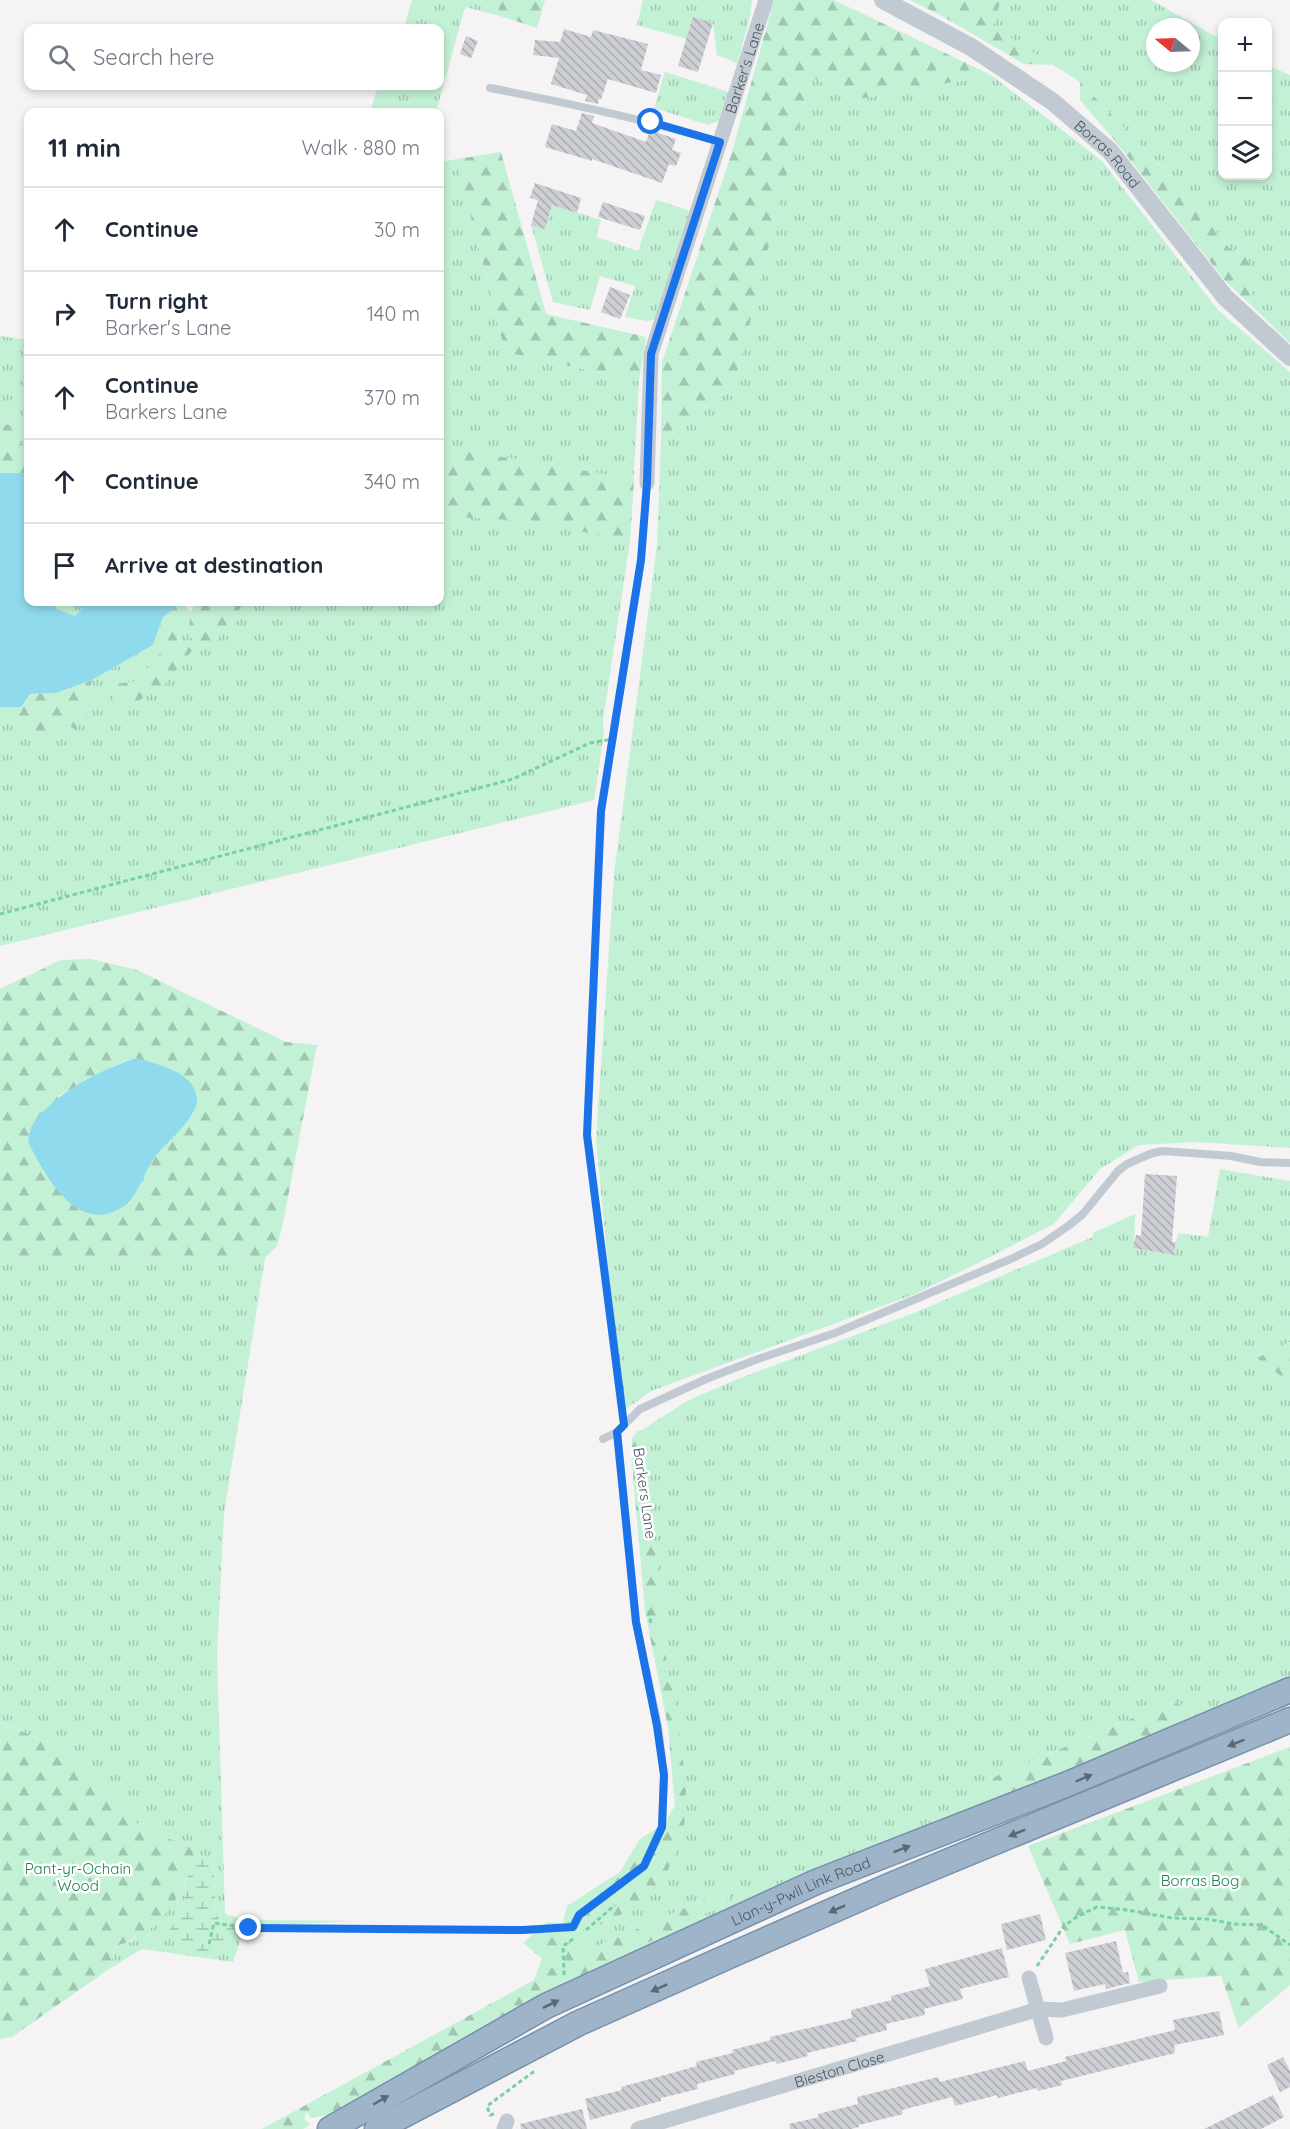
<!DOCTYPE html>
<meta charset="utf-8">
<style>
:root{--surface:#fff;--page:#f2f2f3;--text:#1f2937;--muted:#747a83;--line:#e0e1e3}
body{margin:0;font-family:Quicksand,sans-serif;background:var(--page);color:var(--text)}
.controls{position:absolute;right:18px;top:18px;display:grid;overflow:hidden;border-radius:12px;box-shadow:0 3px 9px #0003}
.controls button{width:54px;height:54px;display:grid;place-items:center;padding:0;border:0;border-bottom:2px solid var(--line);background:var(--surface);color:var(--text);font:30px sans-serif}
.compass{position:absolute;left:1146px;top:18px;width:54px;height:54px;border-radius:50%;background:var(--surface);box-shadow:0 3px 9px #0003;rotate:289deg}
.stop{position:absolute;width:18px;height:18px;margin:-14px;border:4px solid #1a73e8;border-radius:50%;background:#fff}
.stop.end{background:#1a73e8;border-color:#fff;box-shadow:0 2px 6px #0008}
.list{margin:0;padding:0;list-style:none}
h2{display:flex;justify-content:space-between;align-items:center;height:78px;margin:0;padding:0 24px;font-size:26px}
h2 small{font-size:20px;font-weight:400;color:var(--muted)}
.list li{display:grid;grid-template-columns:39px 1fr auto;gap:18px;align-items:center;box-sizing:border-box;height:84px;padding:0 24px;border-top:2px solid var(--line)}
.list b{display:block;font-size:22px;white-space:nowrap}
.list p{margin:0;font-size:20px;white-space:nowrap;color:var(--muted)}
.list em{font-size:20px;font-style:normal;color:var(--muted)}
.icon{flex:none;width:33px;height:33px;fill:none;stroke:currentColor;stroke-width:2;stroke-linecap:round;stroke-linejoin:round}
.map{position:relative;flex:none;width:1290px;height:2129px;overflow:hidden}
.search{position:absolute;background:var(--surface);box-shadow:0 3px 9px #0003;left:24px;top:24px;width:420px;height:66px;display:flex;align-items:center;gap:15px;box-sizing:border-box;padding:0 21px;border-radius:12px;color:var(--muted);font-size:22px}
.panel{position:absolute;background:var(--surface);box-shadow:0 3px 9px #0003;left:24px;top:108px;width:420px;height:498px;border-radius:12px}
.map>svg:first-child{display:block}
</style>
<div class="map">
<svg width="1290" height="2129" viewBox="0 0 1290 2129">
<defs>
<pattern id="grass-tufts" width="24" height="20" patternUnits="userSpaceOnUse" patternTransform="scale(1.5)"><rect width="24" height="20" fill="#c3f1d5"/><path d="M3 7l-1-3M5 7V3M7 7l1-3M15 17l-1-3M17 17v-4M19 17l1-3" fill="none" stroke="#a0c6b0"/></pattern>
<pattern id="forest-firs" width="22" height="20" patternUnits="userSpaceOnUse" patternTransform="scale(1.5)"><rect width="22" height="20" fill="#c3f1d5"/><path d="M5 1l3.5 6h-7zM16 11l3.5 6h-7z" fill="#a0c6b0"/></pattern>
<pattern id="wetland-marsh" width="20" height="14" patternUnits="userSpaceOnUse" patternTransform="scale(1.5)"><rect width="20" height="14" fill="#c3f1d5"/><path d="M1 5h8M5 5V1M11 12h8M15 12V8" fill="none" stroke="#a0c6b0"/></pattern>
<pattern id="building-back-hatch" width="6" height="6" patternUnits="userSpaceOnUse" patternTransform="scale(1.5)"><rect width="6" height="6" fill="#cdcfd5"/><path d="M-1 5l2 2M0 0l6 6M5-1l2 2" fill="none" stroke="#a8abb0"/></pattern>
</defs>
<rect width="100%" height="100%" fill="#f5f3f3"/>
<path fill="url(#grass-tufts)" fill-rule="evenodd" d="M412,0h89l-4,15 -32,-8 -29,105h-66l8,-26h62v-58h-36z
M643,0h109l-2,17 -13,46 -20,-8 -4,-32 -26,16 -50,-14z
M1001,0h150l71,40v136h46v-111l22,10v268l-39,-38 3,-25 -8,-25 -17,-7 -63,-77 -86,-89 -88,-56zM1155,27h36v36h-36z
M665,72l67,21 -7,25 -17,7 -54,-17z
M991,75l110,85 117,150 72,62v776l-94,-6 -57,3 -39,24 -46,55 -78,40 -61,30 -264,97 -29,21 -26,-272 18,-266 43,-329 4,-103 73,-57 77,-308 49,22z
M457,159l48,193 134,29 -9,160 -27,180 1,12 -10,67 -594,146v-239h15l1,5 14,25 40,-11 16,-11 6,-35 61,-35 13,6 -15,9 -7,17 -32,25 84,-55 -19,-8 14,-27 48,-3 3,-7h198v-440z
M656,200l32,10 3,5 -35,104 -9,2 -22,-4 10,-31 -35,-10 -10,34 -37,-8 -22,-77 14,3 7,-23 49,15 -5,17 42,14z
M0,336l28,4v114h-3l-6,-14 -2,-10 -8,-5 -9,-1z
M52,602h10l21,7 -8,7 -18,-7z
M1220,1169l70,12v161l-32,16 32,25v299l-93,41 -7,-12 -17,-10 -181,77 -3,31 -387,163 -3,-4 111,-57 24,-16 -7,-5 -134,58 -21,4 -5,-12 12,-9 30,-9 75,-93 -42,-399 47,-30 49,-21 176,-66 179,-76v-4l42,-19 -1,34 40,7 4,-22 30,4z
M0,1245l13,10 24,7 228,-4 -41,255 -7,142 8,259 19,6 116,1 -110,5 -29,-5 -5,-9 -3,-53 -18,-4 2,-8 -53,-15 -28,-34 -42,-44 -74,-32z
M186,1881l-2,26 -9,14 52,18 15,-4 -9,27 -91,-13 -33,20 7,-23 17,-5 42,-40z"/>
<path fill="url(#forest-firs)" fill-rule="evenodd" d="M501,0h44l-8,28 -40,-13z
M774,0h60l157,75 -131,24 -49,-22 -77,308 -73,57 1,-80 70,-210z
M910,0h91l-8,26 60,39 -29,-1 -84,-49z
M1080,82l86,89 63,77 17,7 8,25 -3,25 -25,-23 -110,-140 -36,-42z
M501,152l45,162 100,23 -7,44 -134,-29 -48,-193z
M0,424l9,1 8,5 2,10 6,14h3v19h-28z
M440,452h33l161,27 -4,62 -101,-20 -89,-5z
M195,602h47l-2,7 -30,39 -8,2 -13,-15 1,-21 -13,25 19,7 -31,38 -36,23 -17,-5 3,-18 23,-3 6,-5 7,-16 14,-9 -12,-6 10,-28 18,-14 10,9z
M92,680l-6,35 -10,15 -6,-4 -40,11 -15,-25v-5h6l9,-13 26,-1z
M91,959l46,11 149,72 31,3 -35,183 -5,18 -12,12 -228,4 -24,-7 -13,-10v-256l61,-29zM136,1058l54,59 -36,41 -25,46 -70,-108 61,-33z
M1290,1342v41l-33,-25z
M642,1430l25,236 11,50 8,74 -2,39 -16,41 -21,29 -38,23 -30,9 -12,10 5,11 21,-4 134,-58 7,5 -24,16 -111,57 -267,146 -21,4 -4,-6 -3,6 6,7 -7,4h-41l272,-149 8,-22 -19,-15 24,-21 16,1 4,-17 53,-34 20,-33 24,-15 11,-18 -7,-78 -23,-117 -13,-147v-26l5,-7z
M1173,1701l17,10 7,12 -208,86 -2,-18 5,-13z
M0,1722l74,32 42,44 28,34 54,15c-14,45 -34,86 -82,99l-7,23 -97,68 -12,2z
M1290,1747v238l-51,43 -18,-52 -82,6 -14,-52 -55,14 -42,-98z"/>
<path fill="url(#wetland-marsh)" d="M195,1855l18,4 3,53 4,9 25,4 -3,10 -15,4 -10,15 -41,-7 -7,-16 15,-24 2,-26z"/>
<path fill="#90daee" d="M0,473h28v129h24l5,7 18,7 7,-7 -20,-7h121l-20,15 -10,28 -61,35 -36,13 -26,1 -9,13h-21z
M136,1058c20,6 58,13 61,40 2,18 -32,46 -42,59 -8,11 -19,40 -28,47 -48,36 -81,-27 -99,-62 1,-6 2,-13 5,-18 22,-31 67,-54 103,-66z"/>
<path fill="url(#building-back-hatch)" d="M693,17l20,6 -15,49 -20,-6z
M564,29l27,8 2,-7 55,14 -7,26 20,5 -5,18 -48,-14 -7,20h-2l-1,5 -13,-3 2,-6 -36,-11 8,-26 -26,-3 2,-15 25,2z
M466,36l12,5 -7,17 -11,-4z
M582,113l12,3 -2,7 54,19 4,-12 26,9 -4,11 9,3 -5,13 -7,-2 -7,19 -70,-24v2l-47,-14 7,-23 24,7z
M535,183l46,15 -4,15 -25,-8 -7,24 -14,-4 7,-25 -8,-2z
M603,202l42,14 -5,14 -42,-13z
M610,287l20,8 -10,24 -19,-7z
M1145,1174l32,2 -5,66h4l-2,13 -41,-7 3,-13 5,1z
M1040,1914l6,26 -39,10 -6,-26z
M1116,1941l7,32 5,-1 2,11 -24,6 -1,-5 -31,7 -9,-38z
M1002,1948l7,29 -49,12 3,10 -39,10 1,6 -39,9 1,6 -31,8 1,3 -50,12 1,3 -31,8 -1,-3 -42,10 1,3 -38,10 1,5 -37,9v3l-71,19 -5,-21 37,-9 -1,-3 76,-21 -1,-4 37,-9 -1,-3 39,-10 -1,-3 82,-19 -1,-8 41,-10 -1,-4 39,-10 -5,-17z
M1219,2011l5,24 -50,10 1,8 -114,28 1,4 -24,6 -1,-3 -39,10 -1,-3 -42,11 -3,-9 -50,13 1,4 -44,11v2l-8,2h-61l-1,-5 30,-7 -1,-3 40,-10 -1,-7 81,-20 2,5 85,-21 3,10 38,-10 -1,-4 110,-27 -2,-10z
M1283,2057l7,14v16l-10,5 -13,-27z
M1273,2095l11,22 -23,12h-57z
M582,2109l5,20h-66l-1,-5z"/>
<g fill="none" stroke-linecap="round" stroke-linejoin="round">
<g stroke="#7690ad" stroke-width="27">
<g id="trunk">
<path id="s4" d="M330,2129l216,-123 270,-124 254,-99 220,-93"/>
<path d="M377,2129l202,-106 157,-70 155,-68 399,-165"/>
</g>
</g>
<path stroke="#7ad0a6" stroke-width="3" stroke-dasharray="4.5 3" stroke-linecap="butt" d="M0,914l513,-135 77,-36 23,-4
M622,1411l-35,-276 14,-324 40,-251 5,-64
M649,1611l2,14
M586,1930l29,-25
M209,1944l5,-21 35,5 274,2 39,-3
M1037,1966l27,-40 14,-10 19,-9 31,3 44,8 35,1 27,5 28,1 28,20
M564,1975l-1,-29 10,-7
M494,2114l-4,1 -3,-9 49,-36"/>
<path stroke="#c1cad2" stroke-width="8" d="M490,88c78,15 154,31 230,54
M603,1439l14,-7 23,-23 66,-30 52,-20 77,-26 178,-75 29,-14 26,-18 14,-11 36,-44 9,-7 23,-10 12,-3 15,1 54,4 29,6 30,1
M573,1927l7,-12 64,-49 18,-39 2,-52 -6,-49 -22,-104 -19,-190"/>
<g stroke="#c1cad2" stroke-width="15">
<path id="s1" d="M647,483l4,-129 115,-354"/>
<path d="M1029,1978l17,60"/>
<path d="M504,2129l3,-8"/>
<path id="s2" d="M638,2129l401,-120 23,1 98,-24"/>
</g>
<path stroke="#c1cad2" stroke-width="18" id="s3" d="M883,0l88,47 82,55 57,49 115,146 65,60"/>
<use href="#trunk" stroke="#9fb4c9" stroke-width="24"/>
</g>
<defs><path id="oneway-solid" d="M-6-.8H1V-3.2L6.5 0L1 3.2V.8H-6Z" transform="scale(1.5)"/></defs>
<g fill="#5b6976">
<use href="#oneway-solid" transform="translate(1236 1743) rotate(158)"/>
<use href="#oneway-solid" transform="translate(1084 1778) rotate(-23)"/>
<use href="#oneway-solid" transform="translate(1017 1833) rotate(158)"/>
<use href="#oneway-solid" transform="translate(902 1849) rotate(-21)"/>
<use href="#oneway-solid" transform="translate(837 1909) rotate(156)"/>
<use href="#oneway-solid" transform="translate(659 1988) rotate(156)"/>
<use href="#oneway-solid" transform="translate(551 2004) rotate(-26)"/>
<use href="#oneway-solid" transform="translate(381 2100) rotate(-30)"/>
</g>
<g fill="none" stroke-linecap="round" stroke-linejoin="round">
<path stroke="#1a73e8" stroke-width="8" d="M249,1928l274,2 50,-3 6,-12 65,-49 18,-39 2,-52 -7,-49 -21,-104 -19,-190 7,-7 -37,-290 14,-324 40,-251 6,-77 4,-129 69,-212 -69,-20"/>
</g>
<g text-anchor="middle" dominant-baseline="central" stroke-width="5" stroke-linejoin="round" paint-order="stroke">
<g font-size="15" fill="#4a5661" stroke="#fff">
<text stroke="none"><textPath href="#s1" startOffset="430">Barker's Lane</textPath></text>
<text stroke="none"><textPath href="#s3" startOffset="274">Borras Road</textPath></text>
<text transform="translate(645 1493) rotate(82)">Barkers Lane</text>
<text stroke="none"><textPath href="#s4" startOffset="528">Llan-y-Pwll Link Road</textPath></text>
<text stroke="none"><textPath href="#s2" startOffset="210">Bieston Close</textPath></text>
</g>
<g font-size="15" fill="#17864f" stroke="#fff">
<text x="78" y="1868">Pant-yr-Ochain<tspan x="78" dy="17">Wood</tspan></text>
<text x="1200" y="1880">Borras Bog</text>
</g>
</g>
</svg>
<div class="controls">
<button>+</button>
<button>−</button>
<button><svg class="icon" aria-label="layers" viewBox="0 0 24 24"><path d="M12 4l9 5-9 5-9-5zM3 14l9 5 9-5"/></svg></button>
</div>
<svg class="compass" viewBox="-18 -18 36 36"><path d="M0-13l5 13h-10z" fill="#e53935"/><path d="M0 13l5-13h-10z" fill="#747a83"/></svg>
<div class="stop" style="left:651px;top:122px"></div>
<div class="stop end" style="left:249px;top:1928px"></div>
<div class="search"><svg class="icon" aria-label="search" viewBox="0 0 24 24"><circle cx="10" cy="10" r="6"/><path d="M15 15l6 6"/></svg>Search here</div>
<section class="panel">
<h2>11 min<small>Walk · 880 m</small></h2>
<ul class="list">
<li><svg class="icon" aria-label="ahead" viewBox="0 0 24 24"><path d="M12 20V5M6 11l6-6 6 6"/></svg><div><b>Continue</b></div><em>30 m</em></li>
<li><svg class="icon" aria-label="right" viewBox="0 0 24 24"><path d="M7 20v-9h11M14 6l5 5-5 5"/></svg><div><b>Turn right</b><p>Barker's Lane</p></div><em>140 m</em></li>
<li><svg class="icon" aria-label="ahead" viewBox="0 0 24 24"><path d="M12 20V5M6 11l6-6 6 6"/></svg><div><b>Continue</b><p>Barkers Lane</p></div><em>370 m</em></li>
<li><svg class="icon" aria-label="ahead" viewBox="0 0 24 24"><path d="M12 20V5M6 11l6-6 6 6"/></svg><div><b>Continue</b></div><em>340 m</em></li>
<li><svg class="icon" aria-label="arrive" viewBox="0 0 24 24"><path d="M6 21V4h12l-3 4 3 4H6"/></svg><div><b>Arrive at destination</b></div></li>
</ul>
</section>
</div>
